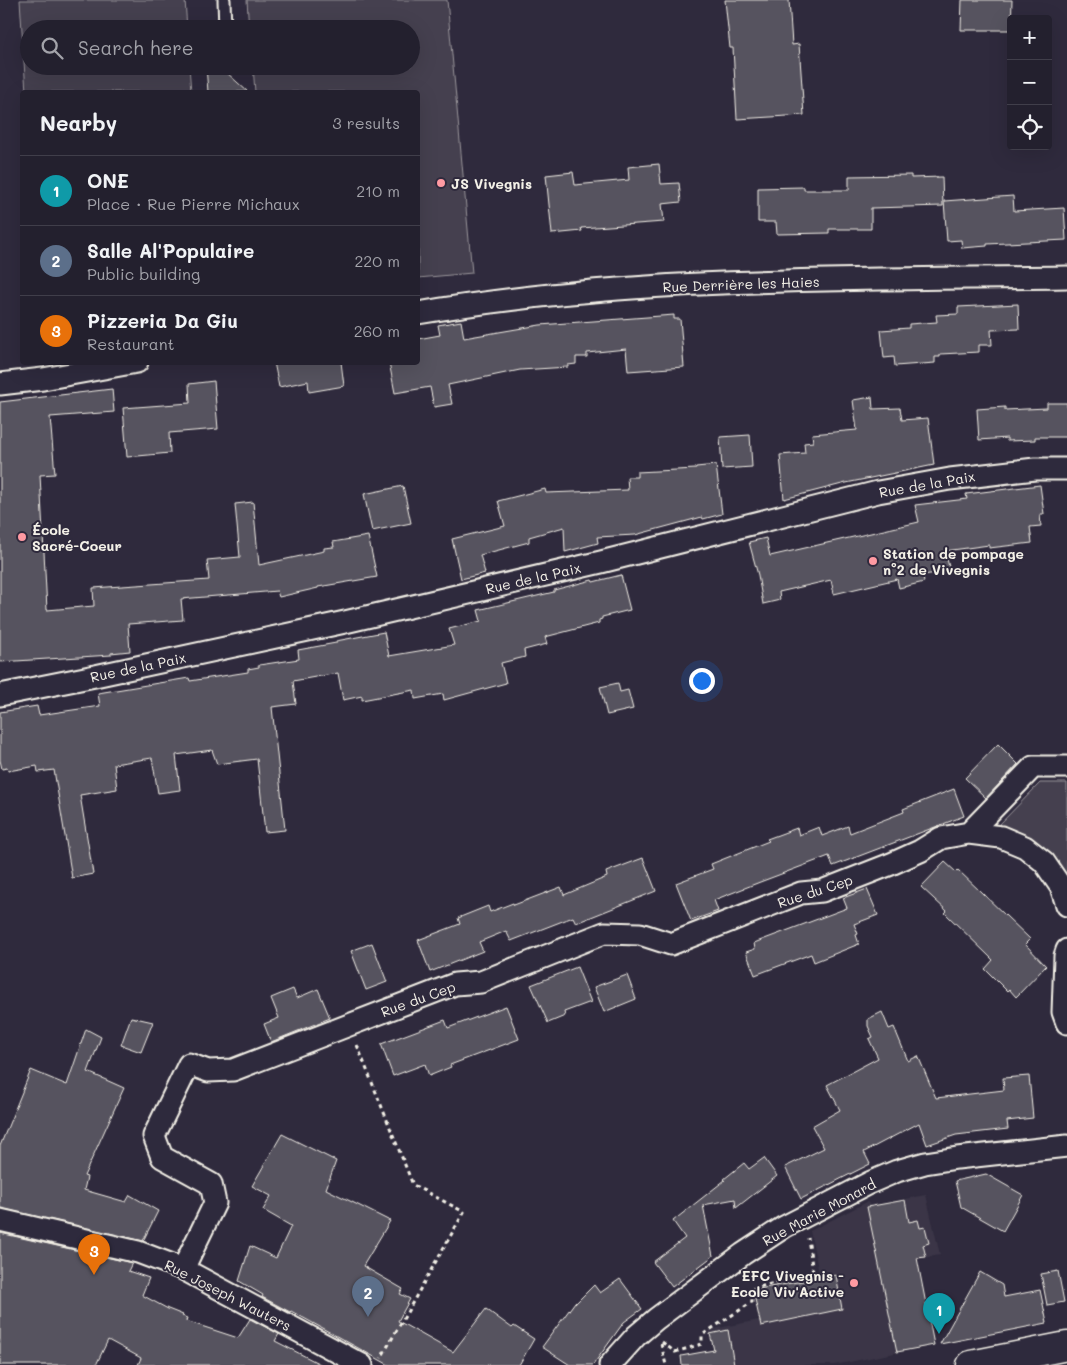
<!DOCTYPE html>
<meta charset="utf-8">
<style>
:root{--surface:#23202e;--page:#2b2836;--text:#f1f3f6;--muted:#a3a3aa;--line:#403e4a;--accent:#ff9aa2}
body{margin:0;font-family:Mali,sans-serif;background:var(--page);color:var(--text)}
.controls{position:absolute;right:15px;top:15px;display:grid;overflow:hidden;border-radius:5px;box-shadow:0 5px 20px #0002}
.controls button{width:45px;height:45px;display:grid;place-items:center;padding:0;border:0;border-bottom:1px solid var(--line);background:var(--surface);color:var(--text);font:25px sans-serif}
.you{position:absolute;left:701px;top:680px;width:18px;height:18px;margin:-12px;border:4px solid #fff;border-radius:50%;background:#1a73e8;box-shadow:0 0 0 8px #1a73e833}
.badge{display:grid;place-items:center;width:32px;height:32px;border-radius:50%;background:var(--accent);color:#fff;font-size:16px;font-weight:700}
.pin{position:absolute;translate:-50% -41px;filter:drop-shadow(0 1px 2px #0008)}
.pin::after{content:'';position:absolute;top:26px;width:18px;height:15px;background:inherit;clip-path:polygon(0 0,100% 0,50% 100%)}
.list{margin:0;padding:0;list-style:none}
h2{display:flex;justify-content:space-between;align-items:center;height:65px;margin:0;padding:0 20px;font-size:21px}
h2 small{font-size:16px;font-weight:400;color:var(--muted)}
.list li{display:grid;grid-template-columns:32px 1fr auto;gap:15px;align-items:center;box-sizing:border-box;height:70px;padding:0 20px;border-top:1px solid var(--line)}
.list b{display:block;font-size:19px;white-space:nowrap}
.list p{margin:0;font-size:16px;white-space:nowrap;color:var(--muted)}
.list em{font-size:16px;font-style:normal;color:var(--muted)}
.icon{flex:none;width:28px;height:28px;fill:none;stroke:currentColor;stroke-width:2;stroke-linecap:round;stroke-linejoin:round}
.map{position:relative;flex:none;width:1067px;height:1365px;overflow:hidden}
.search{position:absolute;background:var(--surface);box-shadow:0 5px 20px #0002;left:20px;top:20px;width:400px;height:55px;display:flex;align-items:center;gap:12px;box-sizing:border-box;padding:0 18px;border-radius:28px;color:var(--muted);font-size:19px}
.panel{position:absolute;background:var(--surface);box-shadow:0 5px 20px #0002;left:20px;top:90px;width:400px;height:275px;border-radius:5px}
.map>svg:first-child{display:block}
</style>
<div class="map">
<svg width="1067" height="1365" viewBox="0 0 1067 1365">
<rect width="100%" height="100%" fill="#2f2a3d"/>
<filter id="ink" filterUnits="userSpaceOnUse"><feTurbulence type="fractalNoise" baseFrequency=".02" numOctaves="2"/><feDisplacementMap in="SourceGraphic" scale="10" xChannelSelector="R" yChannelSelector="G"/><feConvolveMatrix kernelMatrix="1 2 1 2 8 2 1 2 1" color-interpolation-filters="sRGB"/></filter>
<g filter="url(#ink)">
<path fill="#3b3647" d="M926,1195l14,60 -23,4 18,86 -101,20h-117l-8,-35 50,-10 -6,-30 67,-13 -10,-46 57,-29 4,4z"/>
<path fill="#454050" stroke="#9c989c" d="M20,0h165l2,29h-158v37h160l2,26h-165z
M247,0h200l25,273 -54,5v-186h-163l-2,-26h158v-37h-162z
M1040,783h27v99l-71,-54z"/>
<path fill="#56525f" stroke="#f4f1e8" d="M725,0h64l3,45 7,-1 5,71 -67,4 -4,-71h-3z
M962,0h50l-1,30h-50z
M206,66h8l12,6 22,20h-40z
M659,164l2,20 18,-1 2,19 -19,2 2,18 -83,6 1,3 -30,3 -6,-59 27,-3 2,13 54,-5 -1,-13z
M911,175v3l31,-1 1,29 -72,2v21h-42v4l-52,1 -1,-12h-18v-34l46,-1v3h45v-14z
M1013,196l1,15 50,-3 2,32 -79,4v2l-25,2 -1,-8 -14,1 -3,-40z
M1018,304l1,25 -28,1 1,15h-13v7l-39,2v3h-5v6l-40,3 -1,-9 -10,1 -3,-28 28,-2v-4l28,-2 -1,-7 22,-1v-7z
M674,315v4h6l4,48 -56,4 -2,-22 -39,4v4h-11v7l-8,1v2l-48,3 -72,15 4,19 -18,3 -4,-20 -35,6 -6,-31h29v-23l22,-4 -2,-10 23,-4 3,17 76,-13z
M274,362h67l3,24 -35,6 -1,-11 -29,6z
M214,381l4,48 -49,4 1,20 -43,4 -4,-49 67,-5 -1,-19z
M112,389l2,23 -64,5 5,57 -15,1 7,135 47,-4 -1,-18 116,-8 -2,-20 33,-3 -5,-53 18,-2 6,63 65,-14v-3l10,-1 -1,-5 35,-6 9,41 -59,10v1l-39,9 -2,-6 -96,8 2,21 -55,4 2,27 -19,2v2l-111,7v-260z
M872,397l1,12 27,-1 2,12 26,-2 6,47 -88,18 -62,16 -4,-44 25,-2 -1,-10 9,-1 -1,-8 45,-4 -4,-30z
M1047,403h20v34h-32v3l-28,1v-3l-28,2 -2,-31 28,-2v3l42,-2z
M750,435l2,32 -30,2 -2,-32z
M716,465l6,49 -19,5 -1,-2 -67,18 -38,2 1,6 -33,9 -1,-25 -35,10v5l-49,13 5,18 -24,6 -9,-40 53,-13 -7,-25 47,-12 1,4 82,-3 -1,-13h10v-5l59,-3v-2z
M1040,485l4,29h-4l1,12 -11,1 2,16 -43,5v-3l-44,6 5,20 -27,4 1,7 -25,6 -2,-9 -63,15 -3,-14 -52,12 1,8 -17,4 -5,-29 -9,-33 17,-4 4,18 149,-34 -4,-17 52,-6 -1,-5z
M403,486l8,37 -39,8 -8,-37z
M621,575l9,35 -28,7v2l-3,1v3l-54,14 2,7 -23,6 1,7 -24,6 5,20 -62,17 -1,-6 -28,5 -1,-9 -52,10v-4l-19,4 -5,-27 -45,8 3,23 -24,3 13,123 -20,2 -8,-73 -40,5 -5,-14 -36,5 4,35 -22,3 -6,-35 -38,6 3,25 -37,6 13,79 -21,4 -18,-108 -16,2 -1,-6 -29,5 -1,-3 -5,1 -2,-9v-48l37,-6 2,9 61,-9 -2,-13 91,-15 1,3 58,-9v-3l11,-2v-2l40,-6 -1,-9 38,-7v-2l48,-9 5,24 65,-11 -5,-16 32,-8 -3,-11 76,-18v-2l38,-10 1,2z
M618,683l2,9 8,-2 5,19 -26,6 -7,-28z
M998,744l20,20 -32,34 -21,-20z
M954,789l10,27 -131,50 -4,-10 -69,26 -46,18 4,11 -27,10 -15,-38 37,-14 -2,-5 58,-23 -2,-2 30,-11 2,7 20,-8 3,9 26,-10 2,7 54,-21 -1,-3z
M643,858l13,33 -80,32 -3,-6 -62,24 -5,-10 -27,11 4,9 -53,21 -12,-32 42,-16 -2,-6 30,-12 2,6 23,-9 1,2 47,-18 3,8 43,-18 -1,-5z
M945,862l11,10 2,-2 72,69 -5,5 21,22 -30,31 -7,-8 -2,2 -22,-22 8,-9 -48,-47 2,-2 -26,-24z
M867,889l11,26 -24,9 4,10 -2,1 3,9 -45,18 -3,-8 -56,21 -9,-23 9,-3 -1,-6 93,-35 -4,-10z
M372,943l15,39 -21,8 -15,-39z
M577,967l14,35 -27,10 1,4 -17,7 -17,-38z
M627,975l9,24 -32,13 -10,-25z
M293,989l4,9 21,-9 12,29 -59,24 -7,-18 15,-6 -8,-20z
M506,1006l13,33 -69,26 1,2 -22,9 -4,-12 -32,12 -12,-32 64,-24 3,8z
M882,1012l7,17 5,-2 14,34 10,-5 18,42 68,-8 -1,-12 26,-2 4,42 -26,3 1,8 -52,6 -29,10 -8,-22 -55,29 6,12 -69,35 -16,-32 39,-19 -12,-22 28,-16 -13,-25 51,-27 -9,-19 4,-2 -5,-11v-7z
M131,1017l22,5 -12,30 -20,-7z
M86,1029l15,8 -13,35 36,16 -40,88 3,1 -3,13 42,12 4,-7 28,16 -15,30 -143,-33v-62l31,-76 36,15z
M282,1134l54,27 -10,28 64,32 -27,45 40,23 -3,5 10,5 -12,22 55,31 33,-43 26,19 2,-2 20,13 -15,26h-130l-98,-54 -1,1 -28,-15 1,-2 -24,-14 11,-35 26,12 15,-32 -28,-16 8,-14 -19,-10z
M764,1158l13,18 -41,32 -1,-9 -32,6 10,51 -41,31 -19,-25 32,-24 -12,-17 52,-41 -1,-1 20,-16 5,6z
M986,1174l37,21 -20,36 -42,-24 -6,-26z
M905,1200l4,22 9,-2 2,8 5,-1 4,16 -6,2 3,12 -9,1 17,87 -37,7 -30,-145z
M0,1233l132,30 -4,8 21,7 -7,17 26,14 15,6 -1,1 5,2 -1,3 52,17 12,-19 29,15 -4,7 47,24h-184l3,-7 -33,-18 -12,25h-96z
M1058,1271l6,31 -17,3 -6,-31z
M980,1272l22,13 2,12 36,-7 7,33 -107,21z
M836,1275l6,34 -81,17 -8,-36z
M620,1279l22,30 -18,13 -31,43h-23l-28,-18 33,-45 1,1 18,-18 6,8z
M728,1330l6,35h-52l-1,-9 33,-6 -4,-16z"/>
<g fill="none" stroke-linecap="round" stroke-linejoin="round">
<g stroke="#f4f1e8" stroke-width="15">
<path id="lane" d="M224,0l1,29"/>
</g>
<g stroke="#f4f1e8" stroke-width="25">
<path id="street" d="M418,313c214,-37 432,-33 649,-36
M0,384l43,-5 94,-17
M0,695l95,-19 250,-54 256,-60 277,-70 72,-13 85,-10h32
M969,833l64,-66h34
M1067,950l-2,6 -2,56 4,11
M0,1220l138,32 45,17 179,96
M183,1269l32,-66 -4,-19 -49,-27 -8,-21 35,-72 19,7 25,-1 222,-86 26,-2 123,-49 36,1 31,10 130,-51 21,-2 69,-27 29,-13 21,-13 28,-5 32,4 24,10 19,15 17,25 6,18
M610,1365l26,-29 20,-17 87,-65 41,-27 85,-44 28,-12 28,-8 32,-5 110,-12"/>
</g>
<g stroke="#f4f1e8" stroke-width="31">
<path id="secondary" d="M971,1365l96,-19"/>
</g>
<path stroke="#f4f1e8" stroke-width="3" stroke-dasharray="4 4" stroke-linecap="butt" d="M357,1045l56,140 51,27 -83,146
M662,1342l13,10 27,-8v-9l50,-33 -1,-13 62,-16 -5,-35
M661,1344l5,21"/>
<use href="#lane" stroke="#2f2a3d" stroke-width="11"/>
<use href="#street" stroke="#2f2a3d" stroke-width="21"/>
<use href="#secondary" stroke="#2f2a3d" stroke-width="28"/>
</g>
</g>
<g fill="#ff9aa2" stroke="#2f2a3d" stroke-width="2">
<circle cx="441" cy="183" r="5"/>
<circle cx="22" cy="537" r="5"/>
<circle cx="873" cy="561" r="5"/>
<circle cx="854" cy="1283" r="5"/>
</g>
<g text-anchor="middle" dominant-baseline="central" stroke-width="4" stroke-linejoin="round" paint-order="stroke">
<g font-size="14" font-weight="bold" fill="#f4f1e8" stroke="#2f2a3d" text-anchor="start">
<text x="451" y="183">JS Vivegnis</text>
<text x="32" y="529">École<tspan x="32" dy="16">Sacré-Coeur</tspan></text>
<text x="883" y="553">Station de pompage<tspan x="883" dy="16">n°2 de Vivegnis</tspan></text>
<text x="844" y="1275" text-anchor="end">EFC Vivegnis -<tspan x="844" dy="16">Ecole Viv'Active</tspan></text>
</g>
<g font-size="14" fill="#f4f1e8" stroke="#2f2a3d">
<text transform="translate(741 284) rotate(-2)">Rue Derrière les Haies</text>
<text transform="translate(927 484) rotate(-10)">Rue de la Paix</text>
<text transform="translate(533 578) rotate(-13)">Rue de la Paix</text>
<text transform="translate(138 667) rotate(-12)">Rue de la Paix</text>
<text transform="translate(815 891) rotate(-18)">Rue du Cep</text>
<text transform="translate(418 999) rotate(-20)">Rue du Cep</text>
<text transform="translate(819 1212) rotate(-28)">Rue Marie Monard</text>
<text transform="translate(228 1295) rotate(27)">Rue Joseph Wauters</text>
</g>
</g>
</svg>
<div class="controls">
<button>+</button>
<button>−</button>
<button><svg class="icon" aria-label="locate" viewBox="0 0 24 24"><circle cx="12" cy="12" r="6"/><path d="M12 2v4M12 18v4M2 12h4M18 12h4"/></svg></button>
</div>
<div class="you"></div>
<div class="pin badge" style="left:939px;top:1334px;background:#0f9aa8">1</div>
<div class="pin badge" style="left:368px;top:1317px;background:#5c6f8a">2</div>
<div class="pin badge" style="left:94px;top:1275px;background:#e8710a">3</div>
<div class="search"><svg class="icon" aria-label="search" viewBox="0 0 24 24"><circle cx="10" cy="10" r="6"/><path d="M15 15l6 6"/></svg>Search here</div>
<section class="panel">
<h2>Nearby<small>3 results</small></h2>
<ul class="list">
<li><span class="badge" style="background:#0f9aa8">1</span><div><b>ONE</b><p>Place · Rue Pierre Michaux</p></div><em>210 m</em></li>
<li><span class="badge" style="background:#5c6f8a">2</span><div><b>Salle Al'Populaire</b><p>Public building</p></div><em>220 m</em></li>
<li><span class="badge" style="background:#e8710a">3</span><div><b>Pizzeria Da Giu</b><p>Restaurant</p></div><em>260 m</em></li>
</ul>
</section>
</div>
